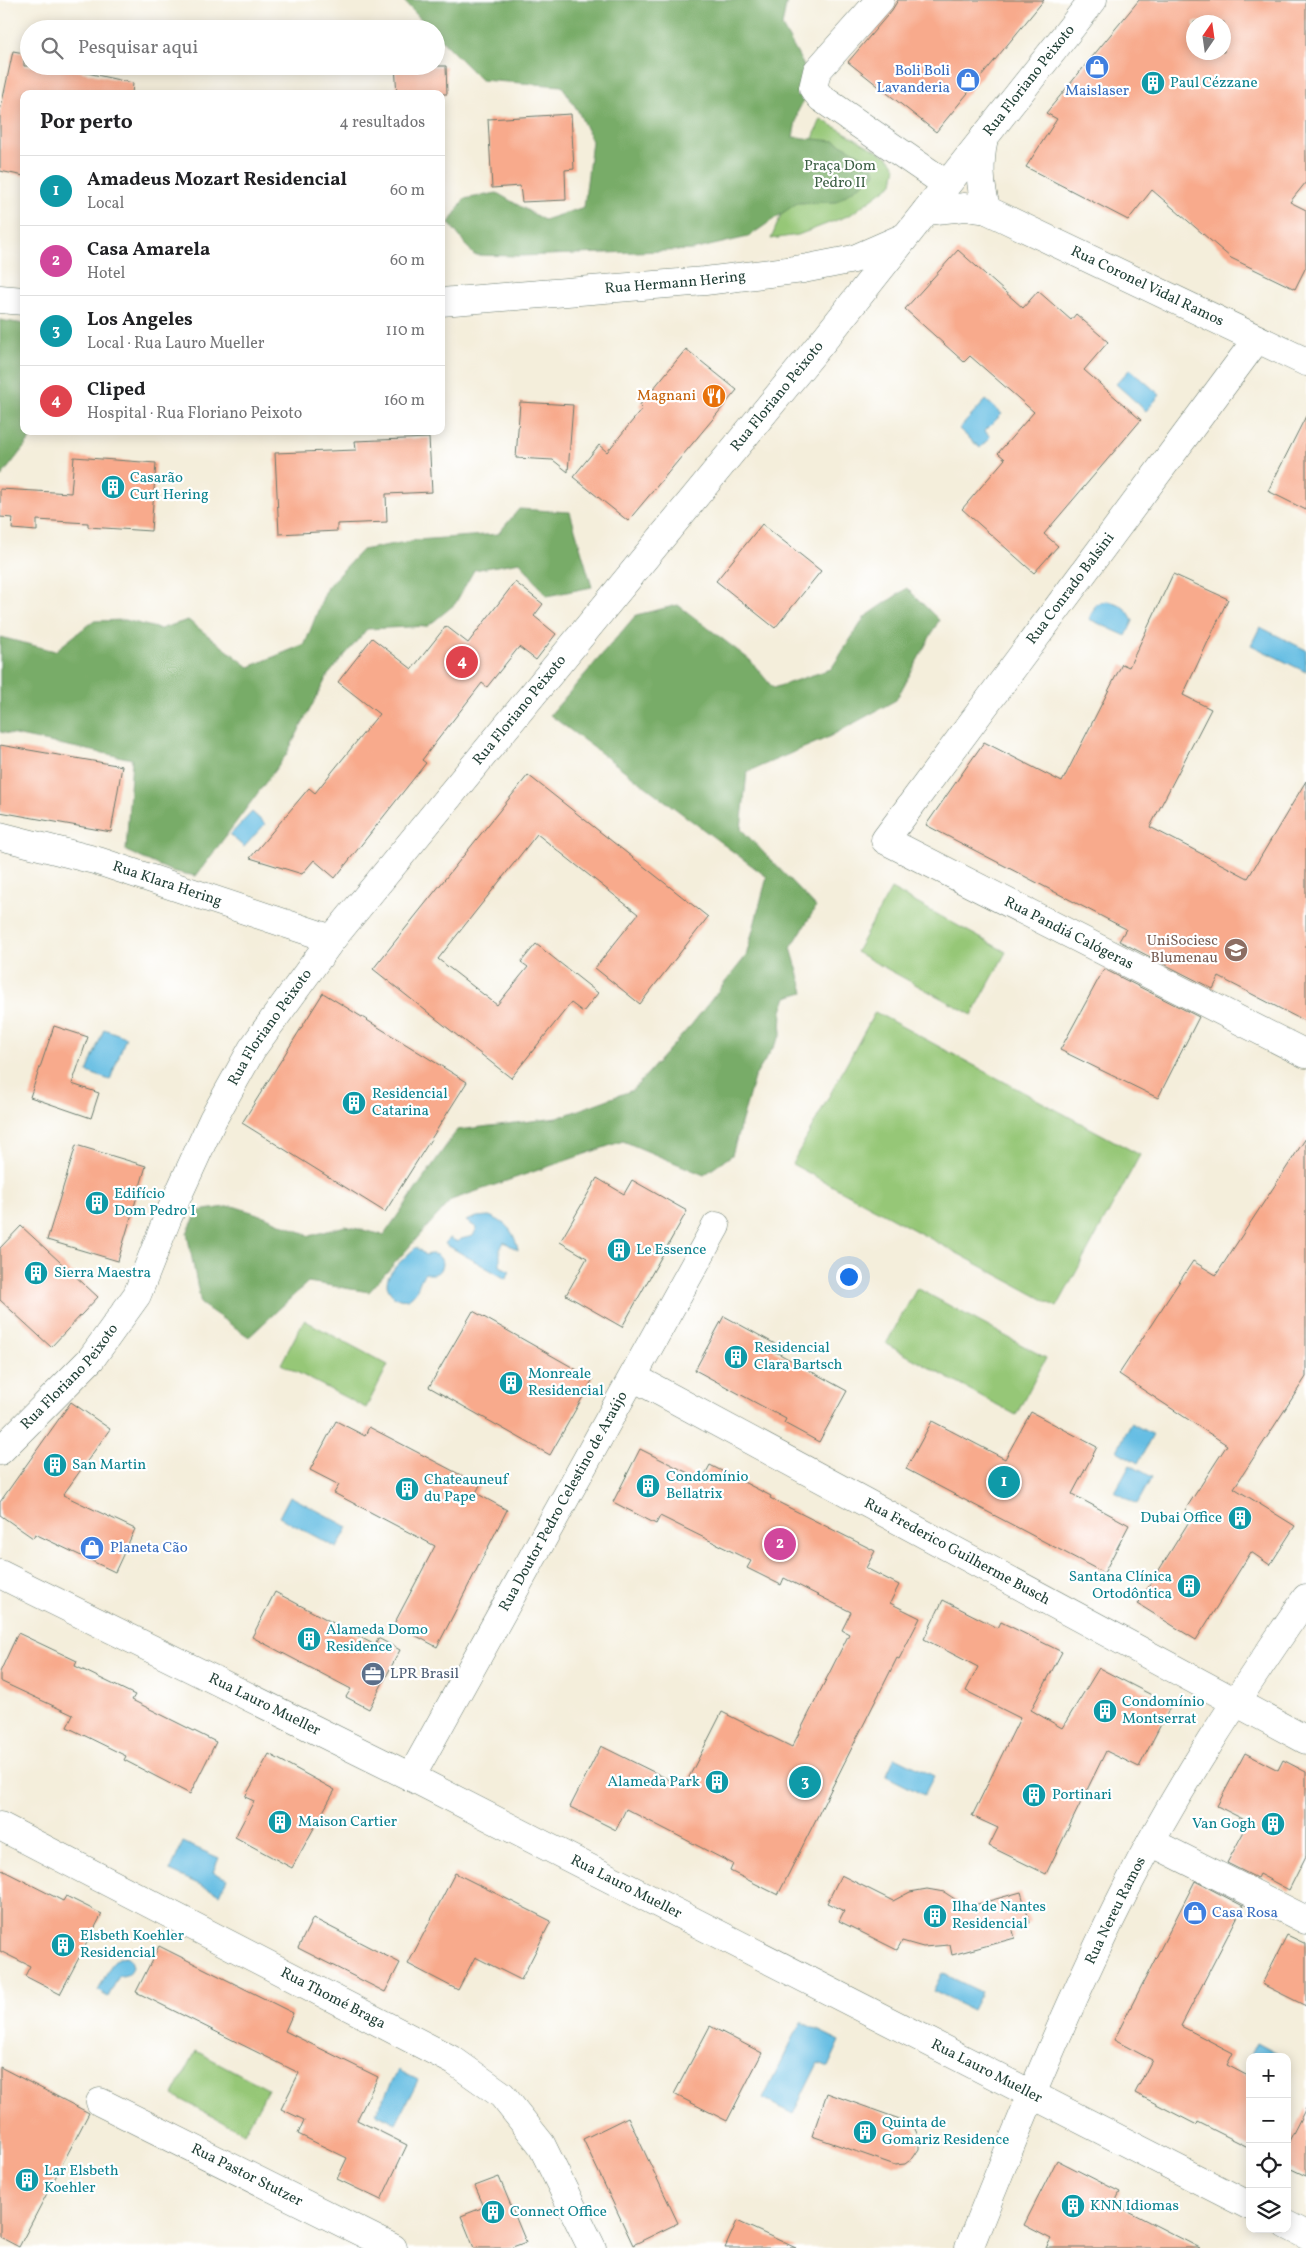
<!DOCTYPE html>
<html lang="pt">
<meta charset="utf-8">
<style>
:root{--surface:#fff;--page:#f2f2f2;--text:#202124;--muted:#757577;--line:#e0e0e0;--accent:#7c3aed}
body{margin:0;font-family:Vollkorn,serif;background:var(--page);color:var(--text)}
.controls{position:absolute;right:15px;bottom:15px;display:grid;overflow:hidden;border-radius:10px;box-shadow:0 2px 12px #0003}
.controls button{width:45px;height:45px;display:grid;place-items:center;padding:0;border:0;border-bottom:1px solid var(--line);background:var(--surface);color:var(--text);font:25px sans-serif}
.compass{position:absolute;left:1186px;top:15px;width:45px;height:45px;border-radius:50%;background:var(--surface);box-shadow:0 2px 12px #0003;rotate:13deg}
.you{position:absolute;left:848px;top:1276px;width:18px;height:18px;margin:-12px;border:4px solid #fff;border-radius:50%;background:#1a73e8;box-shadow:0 0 0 8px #1a73e833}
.badge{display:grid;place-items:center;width:32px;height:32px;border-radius:50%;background:var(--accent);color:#fff;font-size:16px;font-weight:700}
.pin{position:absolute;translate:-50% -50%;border:2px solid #fff;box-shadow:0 1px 5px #0006}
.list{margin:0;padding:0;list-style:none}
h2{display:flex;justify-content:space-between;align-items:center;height:65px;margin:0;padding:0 20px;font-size:21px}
h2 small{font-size:16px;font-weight:400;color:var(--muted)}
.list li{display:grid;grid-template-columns:32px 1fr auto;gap:15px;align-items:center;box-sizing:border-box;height:70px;padding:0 20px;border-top:1px solid var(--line)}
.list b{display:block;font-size:19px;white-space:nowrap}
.list p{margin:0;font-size:16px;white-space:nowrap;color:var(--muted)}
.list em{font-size:16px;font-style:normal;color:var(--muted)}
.icon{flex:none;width:28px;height:28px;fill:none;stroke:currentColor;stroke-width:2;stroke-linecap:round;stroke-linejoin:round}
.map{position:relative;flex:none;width:1306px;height:2248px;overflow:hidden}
.search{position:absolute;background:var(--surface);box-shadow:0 2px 12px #0003;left:20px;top:20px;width:425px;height:55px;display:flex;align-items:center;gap:12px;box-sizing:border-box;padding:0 18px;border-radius:28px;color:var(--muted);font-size:19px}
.panel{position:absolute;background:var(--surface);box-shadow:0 2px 12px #0003;left:20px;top:90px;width:425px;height:345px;border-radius:10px}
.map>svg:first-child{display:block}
</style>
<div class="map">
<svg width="1306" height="2248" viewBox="0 0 1306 2248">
<rect width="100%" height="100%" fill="#fff"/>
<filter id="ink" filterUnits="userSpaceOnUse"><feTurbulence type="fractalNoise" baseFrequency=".02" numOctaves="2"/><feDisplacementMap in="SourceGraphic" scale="10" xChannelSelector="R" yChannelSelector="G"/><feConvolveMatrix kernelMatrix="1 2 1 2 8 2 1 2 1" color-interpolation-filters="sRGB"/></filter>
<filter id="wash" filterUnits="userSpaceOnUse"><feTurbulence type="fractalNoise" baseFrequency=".0096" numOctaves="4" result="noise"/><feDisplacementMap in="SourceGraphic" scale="20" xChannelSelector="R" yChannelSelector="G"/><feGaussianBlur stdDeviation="1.12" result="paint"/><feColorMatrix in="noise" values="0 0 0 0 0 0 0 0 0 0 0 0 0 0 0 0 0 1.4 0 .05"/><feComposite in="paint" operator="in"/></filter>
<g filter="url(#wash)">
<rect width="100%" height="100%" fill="#f4eedb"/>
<path fill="#96c777" stroke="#5a8256" d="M821,119l67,38 8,10 -3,16 -43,32 -52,20 -27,4z
M891,889l115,63 -34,63 -116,-63z
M875,1012l265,143 -83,152 -265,-143z
M917,1288l129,70 -30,57 -130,-71z
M304,1320l84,45 -22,43 -85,-44z
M196,2051l72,38 -24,44 -71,-38z"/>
<path fill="#78ac68" stroke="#4c744e" d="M403,0h384l-5,26 22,40 5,25 -11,20 -5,26 42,4 35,19 6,14 -40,28 -39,1 -49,34 -56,13 -173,6 -45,-1 -25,-32 15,-24 33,-6 47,27 40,-13 8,-66 -14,-30 -16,-25 -81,-6 -45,-45v-6h-6z
M0,320l24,4v107h7l-2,10 -29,37z
M519,509l51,3 22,75 -45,9 -27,-34 -46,8 -19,34 -27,22 -61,3 -39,46 -42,80 -90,121 -25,-5 -45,-20 6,-92 -132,-27v-95l55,14 38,-30 32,-1 35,9 28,-9 61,47 56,-23 22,-57 35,-37 55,-10 81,-6z
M907,588l32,32 -43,80 -69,38 -80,34 -6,57 75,78 -25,41 13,44 -17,5 -5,14 -1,24 -27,43 -22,77 -28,20 -81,-34 -172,59 -82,92 -61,-10 -59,55 -48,-33 -14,-71 11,-22 35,-5 31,10 46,20 35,-10 39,9 73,-105 100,-12 76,-28 59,-66 54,-68 21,-79 -217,-162 86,-100 42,-10 72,55 23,28 58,-19 34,-52z"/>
<path fill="#66bee3" stroke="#427e8c" d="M1130,369l30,26 -14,16 -30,-27z
M986,400l16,14 -17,17 5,6 -10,11 -21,-19z
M1106,601c12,1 23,8 27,20l-7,15 -37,-17 7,-15z
M1260,627l46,23v22l-55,-27z
M252,812l13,12 -21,23 -14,-12z
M104,1029l22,8 -16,43 -23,-8z
M489,1216c18,7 25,15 29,34l-14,-8 -4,7v17l10,5 -4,8 -61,-35 4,-6 9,4 3,-3 12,-3 4,-8 -11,-7 11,-4z
M416,1247l9,8c24,-7 21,26 0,18 -7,8 -6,17 -13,23 -12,11 -31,-6 -23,-20 6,-11 18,-20 27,-29z
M1131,1423l22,12 -15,28 -21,-12z
M1130,1465l22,12 -15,27 -22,-12z
M290,1496l58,31 -11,21 -58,-31z
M895,1757l39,19 -10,19 -38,-19z
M183,1842l36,16 -6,14 14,7 -7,15 -50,-23z
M126,1956l5,4 2,7c-3,7 -6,9 -14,9l-11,21 -10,-6c7,-12 12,-34 28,-35z
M942,1973l39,19 -9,18 -39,-19z
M801,2022l39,19 -12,26 -10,-4 -25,51 -30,-15z
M1257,2043l26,14h-33z
M398,2070l20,10 -22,43 -20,-10z"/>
<g id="blocks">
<path fill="#f8aa8c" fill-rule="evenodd" d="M898,0h146l-108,132 -88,-70 44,-52z
M1139,0h167v182l-16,20 16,8v57l-11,22 -64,-31 -79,-68 -24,30 -102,-53 31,-48 -11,-6zM1194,22h30v30h-30z
M13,51l11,2v13h46l-1,3 64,14 -1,11h-108v82l-24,-5v-59z
M395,66h51l1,28h-50z
M571,114l3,55 -9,1 1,30 -44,2 -2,-16 -28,2 -4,-69z
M958,250l65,58 15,-17 33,29 5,-6 32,28 -24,28 57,50 -97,114 14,12 -24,27 -72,-64 43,-50 -7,-6 36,-41 -64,-56 -6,6 -59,-53z
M686,349l51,41 -109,131 -55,-44 26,-32 8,7 35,-43 -3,-3z
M520,402l53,3 -5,67 -15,-12 -37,-2z
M1306,416v94l-38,-19z
M429,438l3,54 -46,2 1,28 -50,2v7l-58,3 -4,-81 81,-3 -1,-9z
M74,457l82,6 -5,68 -63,-4v-4l-51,-3v11l-25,-2 1,-11 -13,-1v-28l71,4z
M762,524l59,47 -46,57 -59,-47z
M1173,574l55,25 -45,96 28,14 -61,118 98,51 58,-97v241l-87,-45 -6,12 -94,-48 7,-12 -200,-104 58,-83 78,40 60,-118 7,3z
M515,582l28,22 -9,12 22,18 -20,26 -17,-13 -32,40 -5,-4 -60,77 4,3 -91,115 -21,-18 -12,14 -52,-16 59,-70 6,5 64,-79 -41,-32 34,-44 40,31 34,-43 22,17z
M0,745l122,21 -11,66 -111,-20z
M528,775l180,142 -68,87 -45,-36 43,-54 -101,-80 -99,125 59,46 31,-38 -7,-5 15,-18 62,49 -15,19 -12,-9 -60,75 -138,-109z
M1104,969l95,48 -41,81 -98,-48z
M323,993l144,89 -82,130 -143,-89z
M54,1026l34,11 -16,47 27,9 -8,25 -61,-21z
M1306,1138v239l-72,111 61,38 -25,39 -19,-13 -55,88 -58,-36 55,-89 -8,-5 42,-65 -108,-71 74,-113 23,14z
M76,1145l70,21 -28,95 -71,-21z
M597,1178l27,16 8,-14 55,31 -65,116 -56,-32 21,-37 -27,-16z
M21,1226l77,71 -47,50 -51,-47v-52z
M473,1311l120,68 -43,76 -121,-68z
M724,1316l53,29 -3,6 73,40 -28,51 -35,-19 2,-4 -91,-49z
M71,1402l39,27 -47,66 72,34 -20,43 -80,-38 -2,4 -33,-23v-13z
M1031,1412l66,35 -25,47 57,31 -25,48 -198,-104 26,-48 73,38z
M336,1421l29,15 4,-9 111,58 -4,8 31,17 -70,137 -43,-23 41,-78 -101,-53 5,-8 -29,-15z
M640,1449l62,31 8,-15 61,31 -1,2 105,53 -9,17 33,17 -9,18 30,15 -21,41 -2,-1 -119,237 -48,-24 3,-7 -107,-55 -10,21 -46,-23 31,-61 83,41 38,-75 70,35 57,-113 -7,-4 9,-18 -67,-34 -3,7 -34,-17 4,-7 -91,-45 -4,8 -43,-22z
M275,1592l100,53 3,-7 22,12 -31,59 -23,-12 5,-8 -99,-52z
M943,1600l55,28 3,-6 61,30 -31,58 31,18 37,-60 72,37 -32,62 -33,-16 -60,123 -57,-28 9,-18 -26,-12 48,-98 -54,-27 12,-24 -54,-28z
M18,1633l59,28 -2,5 60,29 -3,5 84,42 -26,52 -66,-34 2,-4 -59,-29 6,-12 -73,-34v-9z
M1245,1753l33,17 5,-10 23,12v84l-17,34 -30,-16 -2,4 -30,-15 22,-41 -32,-16z
M269,1754l66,36 -43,78 -57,-31 19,-36 -9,-4z
M0,1869l63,32 3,-5 36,18 -42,80 -35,-18 5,-10 -30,-15z
M455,1873l96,48 -30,59 -46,-23 -17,33 -50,-26z
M841,1875l52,26 17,-9 17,-3 17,3 23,15 54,-15 9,31 -18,4 3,11 -63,17 -2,-10 -27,2 -21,-6 -5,9 -58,-29 5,-10 -17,-8z
M1195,1881l48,25 -62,120 52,27 -6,12 23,12v71l-52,-26 -1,3 -62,-32 17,-33 -38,-20z
M313,1918l87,45 -15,29 -87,-44z
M1287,1935l19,9v62l-44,-22z
M159,1946l134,67 -8,18 93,46 -21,43 50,25 -26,55 -44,-21 10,-21 -49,-24 6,-14 -23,-11 18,-36 -163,-81z
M710,2026l52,27 -35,68 -53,-27z
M0,2067l89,46 -70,134 -19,-10z
M827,2093l81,29 7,7 4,9v11l-6,9 -8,6 -10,1 -83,-29z
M1306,2108v68l-19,-9v-22z
M628,2117l50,106 -45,22 -50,-106z
M1057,2160l63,32 -6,12 86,44h-154l5,-9 -27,-14z
M499,2177l27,65 -16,6h-36l-13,-32 23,-9 -9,-21z
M737,2221l59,27h-71z"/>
</g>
</g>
<g filter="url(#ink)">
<use href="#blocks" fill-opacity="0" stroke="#6a7b6e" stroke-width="1"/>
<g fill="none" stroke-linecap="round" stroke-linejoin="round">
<g stroke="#6a7b6e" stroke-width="29">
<g id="minor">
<path d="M880,0l-63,71 -4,17 8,10 125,86"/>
<path d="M984,137c-5,26 -5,48 3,73"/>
<path id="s1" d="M926,211l39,-4 22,3 319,152"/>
<path d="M0,299l24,2"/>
<path id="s2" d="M441,302l264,-21 98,-12 51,-10 48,-21"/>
<path id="s3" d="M1257,339l-372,501 421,214"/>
<path id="s4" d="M0,836l98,25 234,78"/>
<path id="s5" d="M633,1377l673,363"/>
<path id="s6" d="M0,1451l91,-92 46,-64 31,-78 45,-98 39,-70 80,-110 495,-603 266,-336"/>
<path id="s7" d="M0,1574l411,203 839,429"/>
<path id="s8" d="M411,1777l305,-551"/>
<path id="s9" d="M0,1826l454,235 48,34 39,49 51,104"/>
<path d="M1151,1842l155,78"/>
<path id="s10" d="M100,2102l293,146"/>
<path d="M1287,2225l19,10"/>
</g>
</g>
<g stroke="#6a7b6e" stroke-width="29">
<g id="major">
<path id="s11" d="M969,2248c49,-122 98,-243 158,-361 51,-101 115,-196 179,-289"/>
</g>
</g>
<use href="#minor" stroke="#fff" stroke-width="28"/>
<use href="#major" stroke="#fff" stroke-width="28"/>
</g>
</g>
<defs>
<g id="shop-disc" transform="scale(1.25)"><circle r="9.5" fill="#3f7fe0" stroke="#fff"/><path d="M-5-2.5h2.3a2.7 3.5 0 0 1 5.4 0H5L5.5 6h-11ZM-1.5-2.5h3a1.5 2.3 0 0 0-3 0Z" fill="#fff"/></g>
<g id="building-disc" transform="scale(1.25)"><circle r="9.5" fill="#0f9aa8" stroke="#fff"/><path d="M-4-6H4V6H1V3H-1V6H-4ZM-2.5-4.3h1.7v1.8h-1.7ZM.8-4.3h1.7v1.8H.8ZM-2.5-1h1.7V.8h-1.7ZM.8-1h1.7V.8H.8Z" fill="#fff"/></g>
<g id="restaurant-disc" transform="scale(1.25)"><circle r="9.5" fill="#e8710a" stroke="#fff"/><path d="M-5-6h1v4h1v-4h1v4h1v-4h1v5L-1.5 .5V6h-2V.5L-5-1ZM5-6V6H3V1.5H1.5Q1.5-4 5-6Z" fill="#fff"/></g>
<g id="university-disc" transform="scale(1.25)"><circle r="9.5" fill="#8d6e63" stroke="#fff"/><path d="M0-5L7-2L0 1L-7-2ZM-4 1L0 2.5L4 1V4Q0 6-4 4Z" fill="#fff"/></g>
<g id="office-disc" transform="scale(1.25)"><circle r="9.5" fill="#5c6f8a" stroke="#fff"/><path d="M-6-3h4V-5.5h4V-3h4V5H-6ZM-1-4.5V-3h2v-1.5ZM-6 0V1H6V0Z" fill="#fff"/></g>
</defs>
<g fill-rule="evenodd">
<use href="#shop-disc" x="1097" y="67"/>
<use href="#shop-disc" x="968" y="80"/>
<use href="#building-disc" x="1153" y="83"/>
<use href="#restaurant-disc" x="714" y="396"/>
<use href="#building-disc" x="113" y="487"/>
<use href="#university-disc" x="1236" y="950"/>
<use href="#building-disc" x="354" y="1103"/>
<use href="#building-disc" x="97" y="1203"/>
<use href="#building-disc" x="619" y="1250"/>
<use href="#building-disc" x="36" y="1273"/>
<use href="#building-disc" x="736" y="1357"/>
<use href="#building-disc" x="511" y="1383"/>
<use href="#building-disc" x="55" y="1465"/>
<use href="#building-disc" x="648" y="1486"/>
<use href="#building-disc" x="407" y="1489"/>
<use href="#building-disc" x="1240" y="1518"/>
<use href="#shop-disc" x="92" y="1548"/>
<use href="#building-disc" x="1189" y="1586"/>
<use href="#building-disc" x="309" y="1639"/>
<use href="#office-disc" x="373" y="1674"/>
<use href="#building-disc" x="1105" y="1711"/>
<use href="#building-disc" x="717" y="1782"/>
<use href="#building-disc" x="1034" y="1795"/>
<use href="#building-disc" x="280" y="1822"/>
<use href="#building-disc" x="1273" y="1824"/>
<use href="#shop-disc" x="1195" y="1913"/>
<use href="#building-disc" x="935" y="1916"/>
<use href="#building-disc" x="63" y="1945"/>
<use href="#building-disc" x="865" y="2132"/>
<use href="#building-disc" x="27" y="2180"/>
<use href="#building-disc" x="1073" y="2206"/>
<use href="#building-disc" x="493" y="2212"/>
</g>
<g text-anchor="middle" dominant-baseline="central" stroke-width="4.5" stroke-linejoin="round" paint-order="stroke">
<g font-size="15" fill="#366cbe" stroke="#fff" text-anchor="start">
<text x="950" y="71" text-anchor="end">Boli Boli<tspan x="950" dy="17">Lavanderia</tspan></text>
<text x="1097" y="91" text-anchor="middle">Maislaser</text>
<text x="110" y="1548">Planeta Cão</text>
<text x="1212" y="1913">Casa Rosa</text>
</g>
<g font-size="15" fill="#1f3d34" stroke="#fff">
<text stroke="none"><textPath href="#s6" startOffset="1722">Rua Floriano Peixoto</textPath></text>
<text stroke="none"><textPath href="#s2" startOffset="235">Rua Hermann Hering</textPath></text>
<text stroke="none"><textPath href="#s1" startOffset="239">Rua Coronel Vidal Ramos</textPath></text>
<text stroke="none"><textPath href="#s6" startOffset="1318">Rua Floriano Peixoto</textPath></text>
<text transform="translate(1071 589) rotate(-53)">Rua Conrado Balsini</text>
<text stroke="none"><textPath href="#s6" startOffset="912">Rua Floriano Peixoto</textPath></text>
<text stroke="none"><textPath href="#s4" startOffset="174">Rua Klara Hering</textPath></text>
<text stroke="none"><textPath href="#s3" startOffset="830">Rua Pandiá Calógeras</textPath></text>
<text stroke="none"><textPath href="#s6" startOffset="508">Rua Floriano Peixoto</textPath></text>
<text stroke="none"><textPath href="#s6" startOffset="102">Rua Floriano Peixoto</textPath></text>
<text stroke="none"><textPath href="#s8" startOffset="315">Rua Doutor Pedro Celestino de Araújo</textPath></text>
<text stroke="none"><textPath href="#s5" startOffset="368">Rua Frederico Guilherme Busch</textPath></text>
<text stroke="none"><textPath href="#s7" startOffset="295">Rua Lauro Mueller</textPath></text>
<text stroke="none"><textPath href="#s7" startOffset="700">Rua Lauro Mueller</textPath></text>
<text stroke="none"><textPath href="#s11" startOffset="368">Rua Nereu Ramos</textPath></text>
<text stroke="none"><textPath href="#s9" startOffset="375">Rua Thomé Braga</textPath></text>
<text stroke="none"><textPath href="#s7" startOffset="1105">Rua Lauro Mueller</textPath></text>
<text stroke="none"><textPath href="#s10" startOffset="164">Rua Pastor Stutzer</textPath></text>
</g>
<g font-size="15" fill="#0d838f" stroke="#fff" text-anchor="start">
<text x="1170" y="83">Paul Cézzane</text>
<text x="130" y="478">Casarão<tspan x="130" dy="17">Curt Hering</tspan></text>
<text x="372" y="1094">Residencial<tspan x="372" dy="17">Catarina</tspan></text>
<text x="114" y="1194">Edifício<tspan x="114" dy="17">Dom Pedro I</tspan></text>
<text x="636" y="1250">Le Essence</text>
<text x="54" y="1273">Sierra Maestra</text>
<text x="754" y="1348">Residencial<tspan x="754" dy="17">Clara Bartsch</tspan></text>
<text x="528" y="1374">Monreale<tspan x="528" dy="17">Residencial</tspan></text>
<text x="72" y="1465">San Martin</text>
<text x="666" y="1477">Condomínio<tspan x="666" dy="17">Bellatrix</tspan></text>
<text x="424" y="1480">Chateauneuf<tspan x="424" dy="17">du Pape</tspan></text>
<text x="1222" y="1518" text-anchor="end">Dubai Office</text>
<text x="1172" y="1577" text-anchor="end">Santana Clínica<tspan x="1172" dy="17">Ortodôntica</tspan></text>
<text x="326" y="1630">Alameda Domo<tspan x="326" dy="17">Residence</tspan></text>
<text x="1122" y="1702">Condomínio<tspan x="1122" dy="17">Montserrat</tspan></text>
<text x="700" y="1782" text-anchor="end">Alameda Park</text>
<text x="1052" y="1795">Portinari</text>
<text x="298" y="1822">Maison Cartier</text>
<text x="1256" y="1824" text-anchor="end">Van Gogh</text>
<text x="952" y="1907">Ilha de Nantes<tspan x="952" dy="17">Residencial</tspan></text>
<text x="80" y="1936">Elsbeth Koehler<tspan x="80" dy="17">Residencial</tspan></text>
<text x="882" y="2123">Quinta de<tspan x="882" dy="17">Gomariz Residence</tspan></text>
<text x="44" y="2171">Lar Elsbeth<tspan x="44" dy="17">Koehler</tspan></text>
<text x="1090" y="2206">KNN Idiomas</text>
<text x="510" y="2212">Connect Office</text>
</g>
<g font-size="15" fill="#3d6045" stroke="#fff">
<text x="840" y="166">Praça Dom<tspan x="840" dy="17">Pedro II</tspan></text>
</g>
<g font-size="15" fill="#c56008" stroke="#fff" text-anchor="end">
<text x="696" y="396">Magnani</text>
</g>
<g font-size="15" fill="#785e54" stroke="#fff" text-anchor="end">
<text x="1218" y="941">UniSociesc<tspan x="1218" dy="17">Blumenau</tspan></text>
</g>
<g font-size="15" fill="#4e5e75" stroke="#fff" text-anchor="start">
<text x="390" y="1674">LPR Brasil</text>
</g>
</g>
</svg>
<div class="controls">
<button>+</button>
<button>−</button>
<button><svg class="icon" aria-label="locate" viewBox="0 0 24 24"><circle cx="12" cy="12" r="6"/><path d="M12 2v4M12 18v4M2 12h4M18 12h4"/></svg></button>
<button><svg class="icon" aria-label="layers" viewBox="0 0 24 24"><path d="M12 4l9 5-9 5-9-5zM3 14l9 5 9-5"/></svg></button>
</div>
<svg class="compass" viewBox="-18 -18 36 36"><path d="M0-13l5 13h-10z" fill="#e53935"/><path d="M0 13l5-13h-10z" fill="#757577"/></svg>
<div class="you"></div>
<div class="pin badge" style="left:1004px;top:1482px;background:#0f9aa8">1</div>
<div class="pin badge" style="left:780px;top:1544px;background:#d1479c">2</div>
<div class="pin badge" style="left:805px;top:1782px;background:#0f9aa8">3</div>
<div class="pin badge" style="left:462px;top:662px;background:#e0444e">4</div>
<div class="search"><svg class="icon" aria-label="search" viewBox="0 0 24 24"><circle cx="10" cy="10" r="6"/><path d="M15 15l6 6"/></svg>Pesquisar aqui</div>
<section class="panel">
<h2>Por perto<small>4 resultados</small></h2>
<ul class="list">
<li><span class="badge" style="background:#0f9aa8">1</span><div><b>Amadeus Mozart Residencial</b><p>Local</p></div><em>60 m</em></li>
<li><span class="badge" style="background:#d1479c">2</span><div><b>Casa Amarela</b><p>Hotel</p></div><em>60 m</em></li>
<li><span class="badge" style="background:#0f9aa8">3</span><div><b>Los Angeles</b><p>Local · Rua Lauro Mueller</p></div><em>110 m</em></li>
<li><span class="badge" style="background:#e0444e">4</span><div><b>Cliped</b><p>Hospital · Rua Floriano Peixoto</p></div><em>160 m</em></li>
</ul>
</section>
</div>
